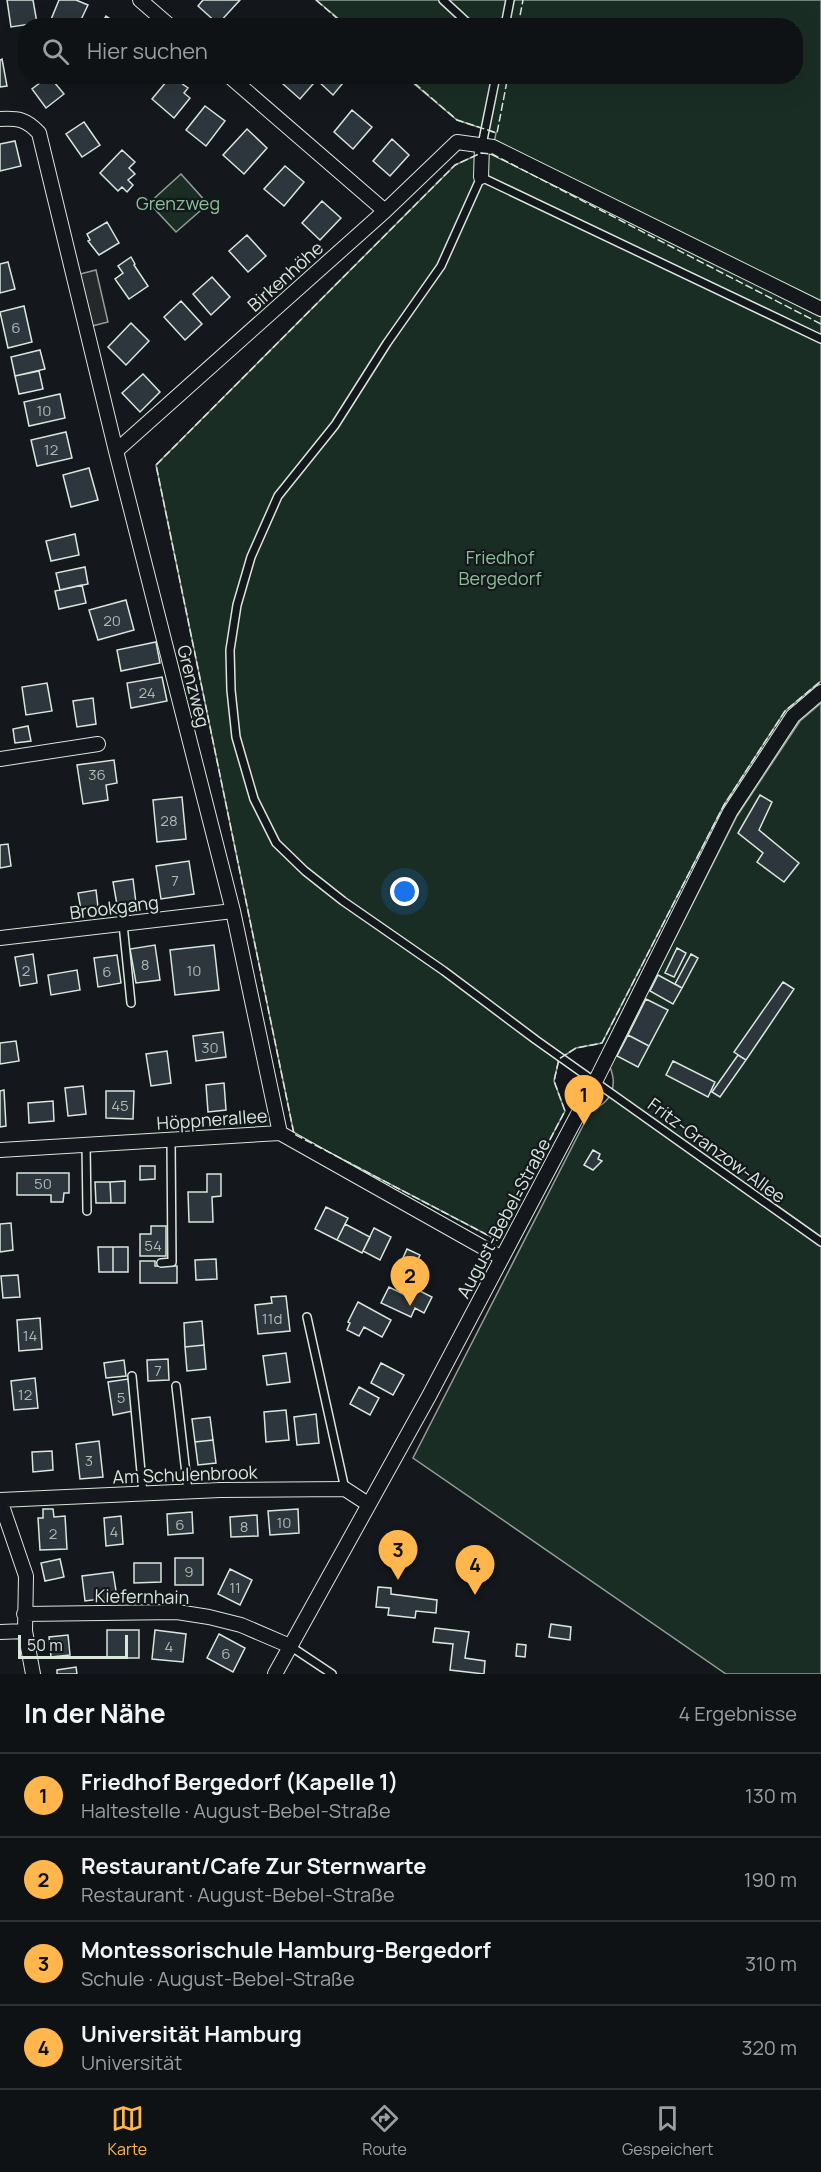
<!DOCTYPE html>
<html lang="de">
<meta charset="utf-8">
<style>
:root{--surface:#0f1215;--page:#181b1e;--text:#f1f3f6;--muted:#9b9ea0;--line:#2f3234;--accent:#ffb74d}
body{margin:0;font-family:Manrope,sans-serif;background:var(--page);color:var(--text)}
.scale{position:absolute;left:18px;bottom:15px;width:110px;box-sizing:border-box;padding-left:6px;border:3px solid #d8e6dc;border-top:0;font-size:16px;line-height:21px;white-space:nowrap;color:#d8e6dc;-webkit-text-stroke:4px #14181c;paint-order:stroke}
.you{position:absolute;left:405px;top:892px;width:21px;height:21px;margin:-15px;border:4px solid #fff;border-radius:50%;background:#1a73e8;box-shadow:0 0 0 9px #1a73e833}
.badge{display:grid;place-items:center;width:39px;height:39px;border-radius:50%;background:var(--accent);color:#111;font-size:20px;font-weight:700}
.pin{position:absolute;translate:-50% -50px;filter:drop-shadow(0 2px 3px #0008)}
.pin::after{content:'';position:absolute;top:32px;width:21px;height:18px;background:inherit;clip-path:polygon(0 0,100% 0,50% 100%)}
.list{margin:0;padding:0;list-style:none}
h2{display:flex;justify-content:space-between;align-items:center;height:78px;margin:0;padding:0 24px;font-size:26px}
h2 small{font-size:20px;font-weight:400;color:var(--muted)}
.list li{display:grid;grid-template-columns:39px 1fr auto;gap:18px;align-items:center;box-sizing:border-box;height:84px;padding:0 24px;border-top:2px solid var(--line)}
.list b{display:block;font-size:22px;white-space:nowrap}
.list p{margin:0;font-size:20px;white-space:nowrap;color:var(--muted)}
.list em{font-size:20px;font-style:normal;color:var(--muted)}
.icon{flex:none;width:33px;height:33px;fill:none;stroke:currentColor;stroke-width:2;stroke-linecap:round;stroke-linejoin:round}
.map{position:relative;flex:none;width:821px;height:1674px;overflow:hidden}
.search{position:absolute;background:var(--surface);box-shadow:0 6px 24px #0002;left:18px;right:18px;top:18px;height:66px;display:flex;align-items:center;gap:15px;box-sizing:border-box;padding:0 21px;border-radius:24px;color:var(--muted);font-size:22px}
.sheet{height:414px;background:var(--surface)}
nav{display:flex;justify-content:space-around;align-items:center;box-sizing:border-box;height:84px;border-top:2px solid var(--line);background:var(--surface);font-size:16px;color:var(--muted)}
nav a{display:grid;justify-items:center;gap:3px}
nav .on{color:var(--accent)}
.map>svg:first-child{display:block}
</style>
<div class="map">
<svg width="821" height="1674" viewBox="0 0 821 1674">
<rect width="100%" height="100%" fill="#14181c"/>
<path fill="#1a2d24" stroke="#939e99" stroke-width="1.5" d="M316,0h505v681l-36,30 -61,94 -122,238 -26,5 -17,11 -5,22 11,30 -68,129 -203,-106 -138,-669 299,-300 26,-12 11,1 4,-21 -39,-13 -51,-43 390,-1v-50l-450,-1z
M181,174l27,30 -32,28 -27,-29z
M821,703v971h-95l-313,-216 178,-348c20,-7 27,-23 19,-43l127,-251 63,-95z"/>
<path fill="#24282b" stroke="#939e99" stroke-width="1.5" d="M96,270l12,52 -16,4 -12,-52z"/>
<path fill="#2c363c" stroke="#d8e6dc" stroke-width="1.5" d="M7,0h26l4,23 -26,4z
M59,0h17l12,5 -10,21h-20l-8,-4z
M203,0h37l-22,24 -20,-18z
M106,16l15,10h-21z
M2,59l5,27 -7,1v-27z
M49,76l15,18 -18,14 -14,-19z
M171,76l17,12 -4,5 6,5 -16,20 -22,-19z
M290,76h30l-20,23 -17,-15z
M322,76h25l1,1 -15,18 -15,-14z
M205,106l20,15 -19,25 -20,-16z
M352,110l20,17 -19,22 -19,-17z
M84,122l16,23 -18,12 -16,-23z
M247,129l20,19 -23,26 -21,-19z
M392,139l17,16 -19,21 -17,-15z
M15,141l6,25 -21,5v-27z
M122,150l13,12 -6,6 6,6 -7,6 5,5 -6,7 -5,-5 -4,4 -18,-18z
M285,166l19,16 -20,24 -20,-17z
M322,201l19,17 -21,22 -18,-17z
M107,222l12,21 -20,12 -11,-14 2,-1 -3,-6z
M247,235l19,21 -18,16 -19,-21z
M131,257l4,7 -1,1 14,21 -19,13 -14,-20 8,-6 -5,-7z
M8,262l7,27 -15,4v-29z
M212,277l18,20 -19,18 -18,-21z
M181,301l21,23 -17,16 -21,-23z
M24,306l8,36 -24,6 -8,-36z
M131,323l18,18 -23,24 -18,-18z
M40,350l5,19 -30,7 -4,-19z
M39,371l4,18 -24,5 -4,-18z
M143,374l17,18 -20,20 -18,-19z
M60,394l5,24 -36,8 -5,-24z
M66,432l6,26 -35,8 -6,-26z
M89,468l9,32 -27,7 -8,-32z
M75,534l4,21 -28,6 -5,-20z
M85,567l3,17 -28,6 -4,-17z
M82,585l4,18 -27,6 -4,-18z
M126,600l8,30 -36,10 -9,-30z
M156,642l4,21 -39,8 -4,-21z
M162,677l5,24 -36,7 -4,-25z
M47,683l5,28 -26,4 -4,-28z
M93,698l3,26 -19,3 -4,-26z
M28,726l3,15 -16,2 -2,-14z
M114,760l3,23 -11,2 2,15 -25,4 -6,-39z
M760,795l12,7 -13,28 40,33 -15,19 -27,-20 6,-9 -25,-20z
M182,797l4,42 -29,3 -4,-42z
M8,844l3,22 -11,2v-23z
M189,861l5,33 -33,5 -5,-33z
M133,879l3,24 -19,2 -4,-23z
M96,890l2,17 -17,3 -3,-17z
M155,945l5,35 -24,3 -6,-34z
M214,945l5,45 -44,5 -5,-45z
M677,948l9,5 -12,24 -9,-4z
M33,954l4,29 -17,3 -5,-29z
M691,954l7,4 -16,30 -7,-4z
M117,955l4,28 -23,4 -4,-29z
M77,970l3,20 -29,5 -3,-20z
M658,975l24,13 -9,16 -23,-13z
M783,982l11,7 -48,71 -12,-8z
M646,999l22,11 -19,36 -21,-11z
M223,1032l3,25 -30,4 -3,-25z
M628,1035l21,11 -11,21 -21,-11z
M16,1041l3,20 -19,3v-21z
M167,1051l4,32 -20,3 -5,-32z
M738,1055l8,5 -26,37 -8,-5z
M673,1061l42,21 -7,15 -42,-22z
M224,1083l2,27 -18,2 -2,-27z
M83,1086l3,28 -18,2 -3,-28z
M4,1090l2,36 -6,1v-36z
M106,1091h28l-1,28 -27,-1z
M53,1101l1,20 -25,2 -1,-20z
M593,1150l7,4 -2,5 4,2 -9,9 -9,-5z
M140,1166h15v13l-15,1z
M17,1173h52v20h-5l-1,9h-12v-7h-34z
M207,1174h14v22l-9,1 1,25h-24l-1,-30h19z
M125,1181v22h-14l-1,-21z
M95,1182h15l1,21h-15z
M326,1207l22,11 -11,22 -22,-11z
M11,1223l2,27 -13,2v-28z
M345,1224l25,13 -8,16 -25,-13z
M151,1226h15v30h-26v-22h11z
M374,1228l17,9 -11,23 -17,-9z
M98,1247h15v25h-14z
M113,1247h15v25h-15z
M407,1249l13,6 -9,20 -13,-6z
M216,1259l1,20 -21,1 -1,-20z
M140,1261h15v5h22v17h-37z
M18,1275l2,22 -17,1 -2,-22z
M410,1286l22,11 -8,16 -9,-5 -4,9 -30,-14 8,-16 16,8z
M286,1296l4,35 -32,3 -3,-29 17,-2 -1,-6z
M358,1302l33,18 -9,17 -18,-10 -5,9 -12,-6 3,-7 -2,-1z
M40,1318l2,31 -23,2 -2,-31z
M202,1321l2,24 -19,2 -1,-24z
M204,1345l2,24 -19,2 -2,-24z
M286,1353l4,29 -23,3 -4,-29z
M168,1359l1,21 -21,1 -1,-21z
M124,1360l2,16 -20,2 -2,-15z
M381,1363l23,12 -11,20 -22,-12z
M35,1378l3,30 -24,2 -3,-29z
M128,1379l5,32 -20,4 -5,-33z
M359,1387l20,11 -9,17 -20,-11z
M286,1410l3,30 -23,2 -2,-30z
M316,1414l3,29 -22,2 -3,-28z
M210,1417l3,23 -18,2 -3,-23z
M213,1440l3,23 -18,2 -3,-23z
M99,1441l4,36 -23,2 -4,-35z
M52,1451l1,19 -20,2 -1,-20z
M43,1509h10l1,8 11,-1 2,33 -27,1 -2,-32h5z
M298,1509l1,24 -29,2 -2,-24z
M192,1512l1,21 -25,2 -1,-21z
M257,1515l1,21 -27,1 -1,-20z
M121,1516l2,28 -17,2 -2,-28z
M175,1558h28v27h-28z
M60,1559l4,18 -19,4 -4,-18z
M134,1563h27v19l-27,1z
M230,1569l22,11 -12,25 -22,-11z
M113,1572l4,25 -32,4 -3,-25z
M378,1587l13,1v6l46,6 -1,13 -20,-2 -1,7 -27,-3 1,-7 -13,-1z
M551,1624l20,3 -1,13 -21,-3z
M435,1628l34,4 -4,26 20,3 -1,13 -34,-4 3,-26 -20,-2z
M107,1630h32v28h-32z
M155,1630l31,4 -3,28 -31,-3z
M219,1634l26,14 -12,24 -26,-14z
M68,1635l2,20 -19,2 -2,-20z
M517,1644l9,1 -1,12 -9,-1z
M76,1667l1,7h-20v-4z"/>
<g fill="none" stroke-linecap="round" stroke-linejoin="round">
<g stroke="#d8e6dc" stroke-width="10">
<path id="service" d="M443,0l28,26
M505,26l5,-26
M482,145l14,-69
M821,339l-340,-162 -40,89 -54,77 -52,82 -57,71 -27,61 -14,48 -7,45 1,40 5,47 18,62 22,44 29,28 38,30 101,70 92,69 285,202
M123,924l8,79
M86,1145l1,66
M161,1263l11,-1 -1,-122
M307,1317l38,172
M132,1376l11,117
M176,1386l12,105
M290,1646l42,28"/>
</g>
<g stroke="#d8e6dc" stroke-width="16">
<path id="minor" d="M140,0l30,26
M229,76l156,135
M0,119c18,-1 26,0 39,14l77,318 117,460 47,222
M481,177l1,-32
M116,451l269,-240 72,-69 36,5 328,162
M0,759l98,-15
M0,938l233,-27
M0,1150l280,-17 222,125
M0,1500l220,-10 125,-1 23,15
M0,1500l26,76 -1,55 8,43
M24,1614l153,-2 32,5 32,8 49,21
M0,1632l25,-1
M275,1674l154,-278 166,-314 135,-270 63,-96 28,-24"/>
</g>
<use href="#service" stroke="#14181c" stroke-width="7"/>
<use href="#minor" stroke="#14181c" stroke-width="14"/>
<path stroke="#d8e6dc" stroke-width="1.5" stroke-dasharray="8 3" stroke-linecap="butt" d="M316,0l30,26
M518,26l5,-26
M406,76l51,44 40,13 11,-57
M821,324l-329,-170 -11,-1 -26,12 -299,300 138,669 203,106 68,-129 -11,-30 5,-22 17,-11 26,-5 122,-238 61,-94 36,-30"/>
</g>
<g text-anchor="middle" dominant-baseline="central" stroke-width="4.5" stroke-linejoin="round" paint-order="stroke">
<g font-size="15" fill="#adbab4">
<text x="16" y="327">6</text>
<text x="44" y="410">10</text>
<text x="51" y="449">12</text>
<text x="112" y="620">20</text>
<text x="147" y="692">24</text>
<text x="97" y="774">36</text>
<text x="169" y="820">28</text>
<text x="175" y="880">7</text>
<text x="145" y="964">8</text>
<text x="26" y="970">2</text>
<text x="194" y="970">10</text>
<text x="107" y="971">6</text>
<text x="210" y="1047">30</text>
<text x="120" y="1105">45</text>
<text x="43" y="1183">50</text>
<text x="153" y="1245">54</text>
<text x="272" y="1318">11d</text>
<text x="30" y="1335">14</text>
<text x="158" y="1370">7</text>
<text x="25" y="1394">12</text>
<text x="121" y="1397">5</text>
<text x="89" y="1460">3</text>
<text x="284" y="1522">10</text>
<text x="180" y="1524">6</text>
<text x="244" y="1526">8</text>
<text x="114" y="1531">4</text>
<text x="53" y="1533">2</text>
<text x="189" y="1571">9</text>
<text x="235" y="1587">11</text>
<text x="169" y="1646">4</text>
<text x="226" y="1653">6</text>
</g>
<g font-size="18" fill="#8ac095" stroke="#14181c">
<text x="178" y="203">Grenzweg</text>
<text x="500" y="557">Friedhof<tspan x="500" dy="21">Bergedorf</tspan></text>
</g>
<g font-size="18" fill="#d8e6dc" stroke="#14181c">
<text transform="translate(285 276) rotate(-42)">Birkenhöhe</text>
<text transform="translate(194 686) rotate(76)">Grenzweg</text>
<text transform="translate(114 907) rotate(-7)">Brookgang</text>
<text transform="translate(212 1119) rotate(-4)">Höppnerallee</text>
<text transform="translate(717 1150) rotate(36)">Fritz-Granzow-Allee</text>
<text transform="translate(503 1218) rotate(-62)">August-Bebel-Straße</text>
<text transform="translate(185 1474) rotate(-2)">Am Schulenbrook</text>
<text transform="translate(142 1596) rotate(1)">Kiefernhain</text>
</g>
</g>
</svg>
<div class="scale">50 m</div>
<div class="you"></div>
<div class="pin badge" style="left:584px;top:1125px">1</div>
<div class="pin badge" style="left:410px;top:1306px">2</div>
<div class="pin badge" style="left:398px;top:1580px">3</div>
<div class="pin badge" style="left:475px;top:1595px">4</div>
<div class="search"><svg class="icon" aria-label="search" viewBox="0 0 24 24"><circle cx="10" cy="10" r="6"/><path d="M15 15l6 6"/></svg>Hier suchen</div>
</div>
<section class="sheet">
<h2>In der Nähe<small>4 Ergebnisse</small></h2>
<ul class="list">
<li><span class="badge">1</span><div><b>Friedhof Bergedorf (Kapelle 1)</b><p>Haltestelle · August-Bebel-Straße</p></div><em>130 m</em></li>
<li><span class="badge">2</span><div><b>Restaurant/Cafe Zur Sternwarte</b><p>Restaurant · August-Bebel-Straße</p></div><em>190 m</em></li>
<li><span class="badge">3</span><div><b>Montessorischule Hamburg-Bergedorf</b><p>Schule · August-Bebel-Straße</p></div><em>310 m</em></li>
<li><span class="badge">4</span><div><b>Universität Hamburg</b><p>Universität</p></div><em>320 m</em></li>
</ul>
</section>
<nav>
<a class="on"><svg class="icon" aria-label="map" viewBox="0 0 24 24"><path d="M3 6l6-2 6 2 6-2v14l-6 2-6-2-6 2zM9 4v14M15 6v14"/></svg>Karte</a>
<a><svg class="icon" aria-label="directions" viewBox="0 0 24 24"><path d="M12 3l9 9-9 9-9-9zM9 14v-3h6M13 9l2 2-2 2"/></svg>Route</a>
<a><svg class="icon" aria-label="saved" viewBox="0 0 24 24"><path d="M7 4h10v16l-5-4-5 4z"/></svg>Gespeichert</a>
</nav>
